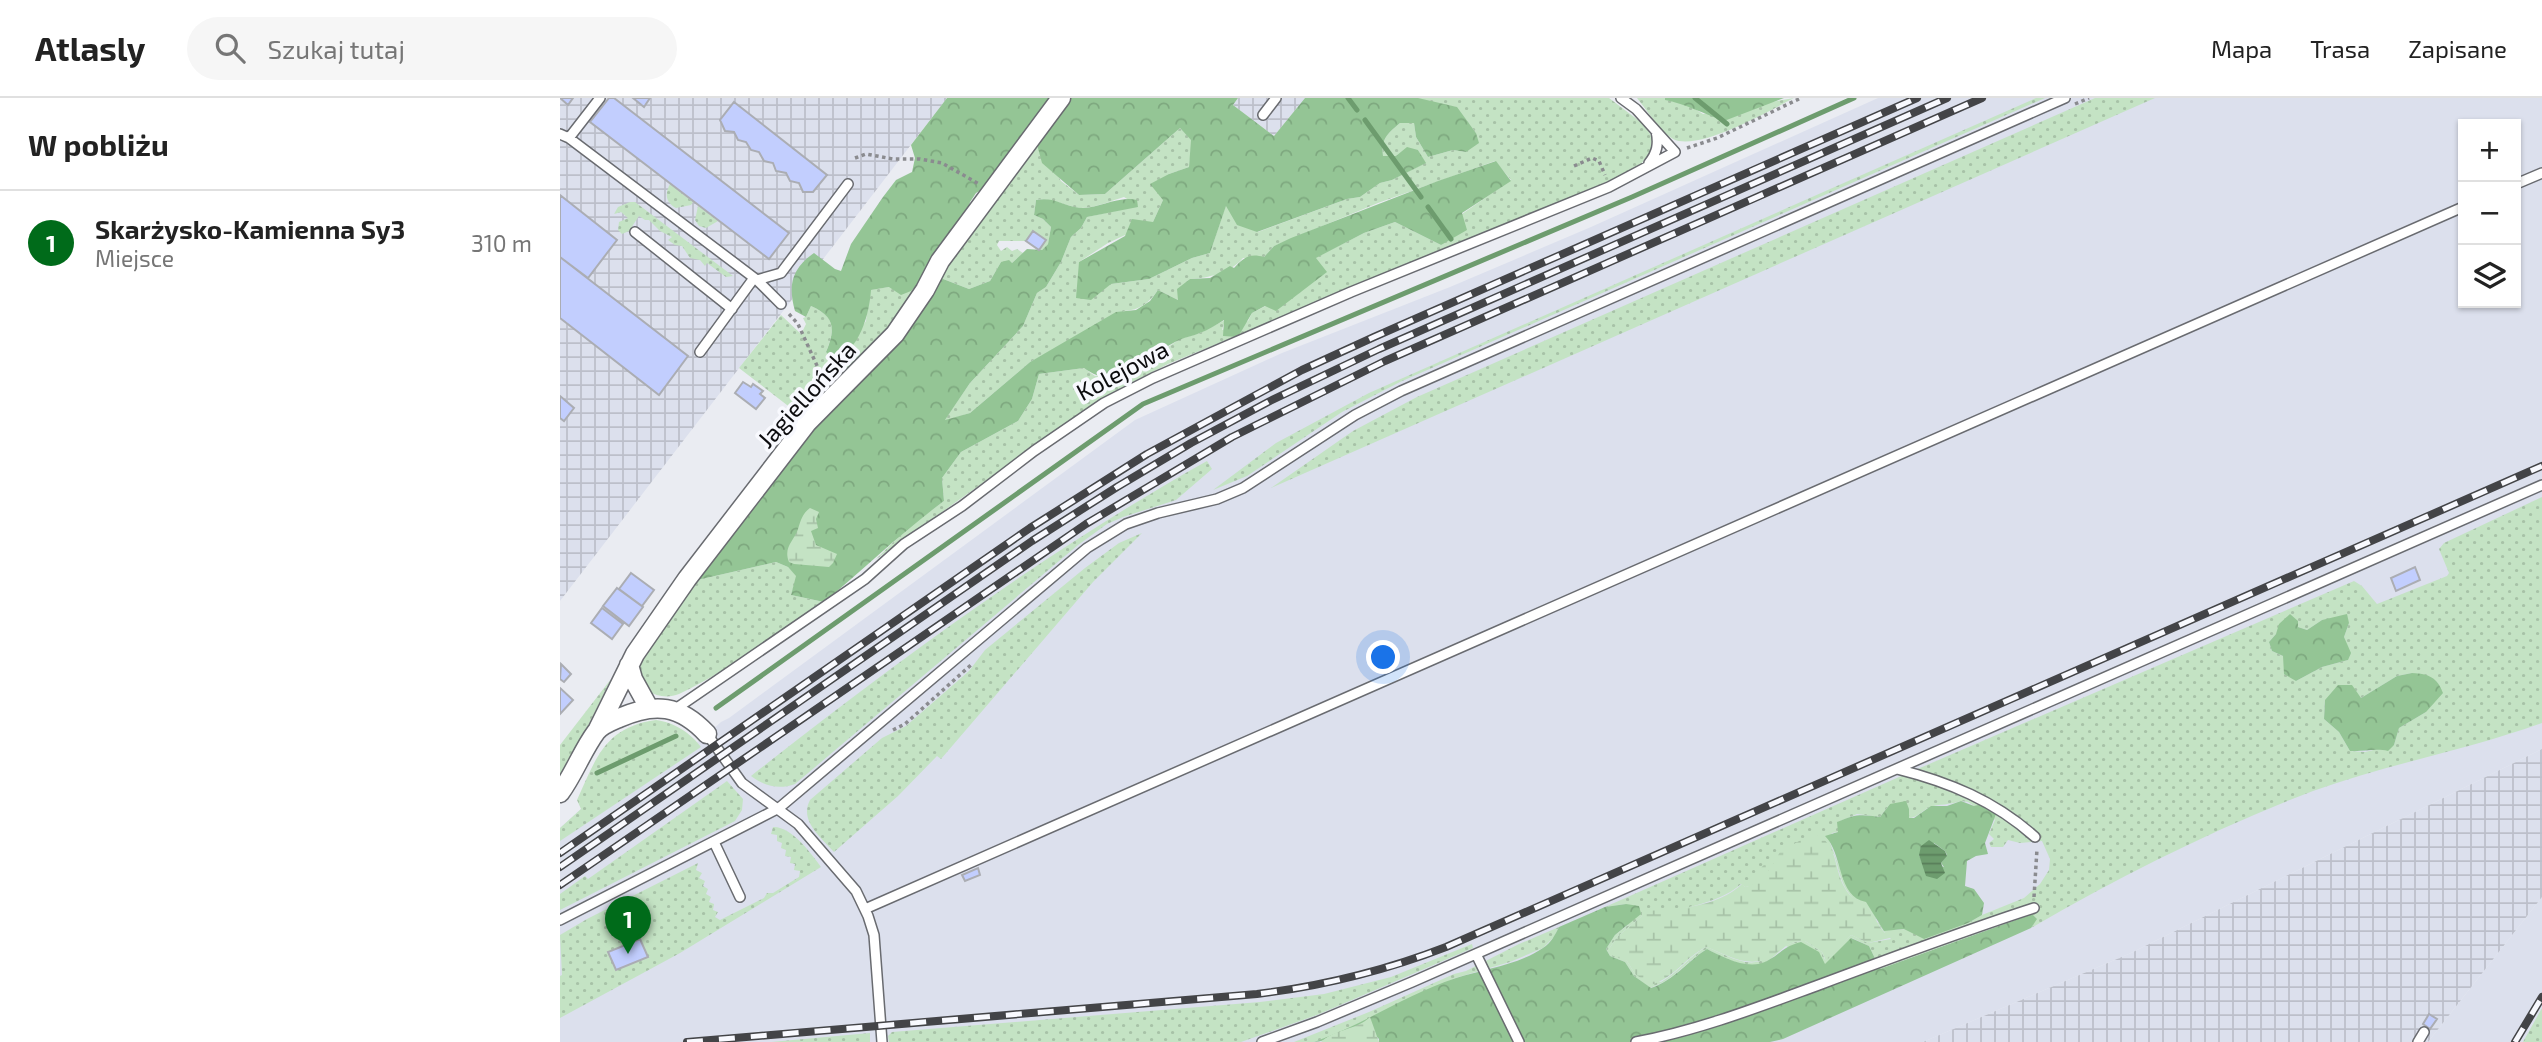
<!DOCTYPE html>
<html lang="pl">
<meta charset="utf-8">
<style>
:root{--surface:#fff;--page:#f6f6f6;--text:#222;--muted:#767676;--line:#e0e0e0;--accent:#006b1a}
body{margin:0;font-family:"Exo 2",sans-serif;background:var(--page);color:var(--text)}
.controls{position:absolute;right:21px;top:21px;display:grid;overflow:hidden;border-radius:0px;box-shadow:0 2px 5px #0004}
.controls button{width:63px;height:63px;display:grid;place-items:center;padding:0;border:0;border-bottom:2px solid var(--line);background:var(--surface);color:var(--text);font:35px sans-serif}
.you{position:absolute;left:824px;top:560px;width:24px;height:24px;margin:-18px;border:5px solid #fff;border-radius:50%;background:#1a73e8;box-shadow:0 0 0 10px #1a73e833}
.badge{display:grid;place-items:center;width:46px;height:46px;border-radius:50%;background:var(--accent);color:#fff;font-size:23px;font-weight:700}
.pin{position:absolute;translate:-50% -58px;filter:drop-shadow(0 2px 4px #0008)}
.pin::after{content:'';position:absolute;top:37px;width:24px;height:21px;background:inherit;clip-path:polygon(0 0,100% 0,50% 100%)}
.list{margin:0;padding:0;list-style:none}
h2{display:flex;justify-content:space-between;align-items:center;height:91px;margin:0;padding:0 28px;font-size:30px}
h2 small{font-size:23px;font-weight:400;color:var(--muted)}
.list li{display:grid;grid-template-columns:46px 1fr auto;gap:21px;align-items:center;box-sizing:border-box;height:105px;padding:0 28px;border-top:2px solid var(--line)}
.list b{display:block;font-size:26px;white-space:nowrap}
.list p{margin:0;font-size:23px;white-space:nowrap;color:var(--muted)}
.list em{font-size:23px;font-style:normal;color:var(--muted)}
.icon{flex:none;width:38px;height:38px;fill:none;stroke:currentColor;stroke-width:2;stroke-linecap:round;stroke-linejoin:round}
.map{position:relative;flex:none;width:1982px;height:944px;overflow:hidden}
header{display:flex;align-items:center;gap:42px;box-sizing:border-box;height:98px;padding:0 35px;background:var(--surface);border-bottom:2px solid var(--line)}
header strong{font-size:33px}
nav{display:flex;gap:38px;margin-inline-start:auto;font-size:24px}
.search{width:490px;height:63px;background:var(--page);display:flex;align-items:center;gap:18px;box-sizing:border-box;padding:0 24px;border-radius:38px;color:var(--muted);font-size:26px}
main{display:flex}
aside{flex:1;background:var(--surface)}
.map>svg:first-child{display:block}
</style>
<header>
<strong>Atlasly</strong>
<div class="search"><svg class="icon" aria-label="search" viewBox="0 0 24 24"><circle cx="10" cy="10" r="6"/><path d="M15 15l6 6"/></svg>Szukaj tutaj</div>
<nav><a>Mapa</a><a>Trasa</a><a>Zapisane</a></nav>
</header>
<main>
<aside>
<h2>W pobliżu<small></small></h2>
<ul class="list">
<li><span class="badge">1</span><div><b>Skarżysko-Kamienna Sy3</b><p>Miejsce</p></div><em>310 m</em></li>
</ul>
</aside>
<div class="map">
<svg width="1982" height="944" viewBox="0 0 1982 944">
<defs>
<pattern id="industrial-grid" width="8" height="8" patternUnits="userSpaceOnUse" patternTransform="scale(1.75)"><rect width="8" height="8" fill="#dce0ed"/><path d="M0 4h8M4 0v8" fill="none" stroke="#bcbfca"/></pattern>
<pattern id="grass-dots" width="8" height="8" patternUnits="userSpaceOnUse" patternTransform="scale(1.75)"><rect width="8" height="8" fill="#c4e3c4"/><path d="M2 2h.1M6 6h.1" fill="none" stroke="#a7c2a7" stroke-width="1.8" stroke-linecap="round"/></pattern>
<pattern id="forest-crowns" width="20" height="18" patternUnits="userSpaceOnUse" patternTransform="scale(1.75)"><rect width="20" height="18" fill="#94c595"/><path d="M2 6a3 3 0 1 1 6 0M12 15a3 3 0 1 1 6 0" fill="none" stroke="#7ea87f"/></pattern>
<pattern id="wetland-marsh" width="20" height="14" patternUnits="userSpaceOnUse" patternTransform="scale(1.75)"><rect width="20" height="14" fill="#c4e3c4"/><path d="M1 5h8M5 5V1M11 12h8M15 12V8" fill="none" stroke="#a7c2a7"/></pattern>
<pattern id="water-rules" width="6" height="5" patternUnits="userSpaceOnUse" patternTransform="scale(1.75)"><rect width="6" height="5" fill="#6d9c6e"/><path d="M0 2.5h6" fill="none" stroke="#587e59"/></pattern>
</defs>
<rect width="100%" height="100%" fill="#eaecf2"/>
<path fill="#dce0ed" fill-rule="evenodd" d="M1318,0h664v651l-411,204 -208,89h-1363v-214l21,-19 121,-70 19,-17 8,-4 406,-298 147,-67 168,-66 141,-60zM1903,26h53v179h-53z
M1982,799v128l-11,17h-103z"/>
<path fill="url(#industrial-grid)" d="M0,0h387l-387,503z
M678,0h67l-31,38 -41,-31z
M1982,651v148l-114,145h-505l208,-89z"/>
<path fill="url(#grass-dots)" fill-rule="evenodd" d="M844,0h205l37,28 6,12 -1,12 -9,13 -22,13 -82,36 -370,152 -47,24 -49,31 -197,141 34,-33 35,-26 -2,-23 19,-26 57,-31 14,-22 7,-25 45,-6 11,8 43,-9 42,-28 20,-6 25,-13 -3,10 26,-9 4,-8 59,-30 15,-11 -11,-14 49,-25 31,-11 46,23 21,-31 49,-34 -16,-19 -117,42 -104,43 -10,11 -21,1c-13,15 -34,20 -53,21l-12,21 -20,-10c-9,13 -18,20 -34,21l-94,51 -60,51 -26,8 26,-38 53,-57 14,-33 9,-6 15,-25 10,-25 10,-9 6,-11 51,-11 -14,-9c-14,4 -35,14 -50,10 -13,-3 -23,-9 -38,-7l-2,15 9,4 8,8 -3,17 -6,6h-3l-6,-19 -7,10h-27l-2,4 4,6 6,-4 5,4 5,-2 6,4 -11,10 -11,-1 -11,19 -21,8 -31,-12 97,-140 26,44 18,14 26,-1 75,-66 12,12 -3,27 -20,7 -6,26 -10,22 -45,21 -29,19 32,22 38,-5 43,-21 18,-5 16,-48 32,27 89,-33 13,-2 20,-14 12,-3 33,-17 -7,-13 -22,6h-13c-2,-17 4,-22 17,-33h14l2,14 12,20 25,-7 13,2 10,-19 -20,-26 -52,-7z
M1077,0h28l1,2 21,4 16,10 91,-16c-25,13 -96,54 -121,41 -14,-8 -26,-29 -36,-41z
M1476,0h9l-645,284 -58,30 -95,64 -34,14 63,-47 93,-50z
M1535,0h60l-884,390 82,-57 64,-34z
M110,86l23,18 -2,3 -15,3c-11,-6 -11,-15 -6,-24z
M70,104h5l98,74 -7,1 -19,-14 -2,3 -5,-6 -10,-2 -8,-12 -7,-1 -7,-5 4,-3 -12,-6 -11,-11h-4l-6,-4 -10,15 -7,3 -4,-4 1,-8 9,-4 -7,-6 -7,2 4,-7z
M138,108l20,15 -12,7 -7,-2 -4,-6z
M368,175l-25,44 -68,74 -15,5 -24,16 -57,-44 42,-53 20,19 5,-10 -3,-6 3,-1 5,-11c25,11 24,23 15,46l8,9 7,-3 25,-37 4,-31 19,-3z
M647,363l5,8 -36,31 -53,17 -16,7 -29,21 -283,239c-16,6 -31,2 -44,-8 143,-113 297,-226 456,-315z
M1982,399v226c-75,27 -154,41 -229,68 -97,37 -192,85 -282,137l5,-9 -5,-5 -151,55 -11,-23 -17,-8 -27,27 -39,-19c-8,6 -18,18 -29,19 -17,2 -37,-9 -50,-16 -22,13 -31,30 -57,39l-16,-12 -9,-14 -15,-6 -4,-7 9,-14 13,-10 -2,-21 -21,3 294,-130 455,-196 8,5 15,18 70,-28 2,-3 -10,-24 5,-6zM1780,520l9,5 -5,14 4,23 -26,7 -26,14 -13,-25 -11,-5 -3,-9 7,-8 22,-7 9,3 15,-10zM1852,575l14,39 -27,16 -5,17 -29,7 -15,-1 -11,-19 -15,-13 1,-19 36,-2 36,-22zM1401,703l7,1 27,18 -6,14 5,5 -5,4 2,4h12l5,-7 12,3 22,-2 8,18 -1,11 -9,14 -16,14 -42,17 -14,8 -73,7 -18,-8 -3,-11 -33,-40 -12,-31 3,-7 6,-1v-10l19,-8 23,3 10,-13 19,5 -1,9c10,0 13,-7 22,-11 9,-3 20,-2 31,-6zM1274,756c5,16 7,33 20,45 5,5 13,6 17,13 6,10 11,18 20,27l-23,4 -17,-8 -26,25 -3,-8 -17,-11c-20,-1 -29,14 -45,20 -17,6 -39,-9 -54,-14 -17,10 -28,25 -45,35l-26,-8 -8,-13 -18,-12 8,-12 31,-26c25,3 76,-10 93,-27l4,3 7,-1 17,-15z
M582,435l-49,49 -152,177 -4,-3 -39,40 -64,56c-13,-15 -35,-31 -24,-52l72,-62 24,-12 63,-55 16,-21 100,-82 34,-25z
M216,464l12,5 9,9 -6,19 33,7c-46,30 -95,69 -145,92 -10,4 -22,3 -31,-3 -32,-20 30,-90 45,-110z
M51,581l-51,104v-38z
M96,622c17,2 35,13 45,27l-141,94v-13l21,-19 -4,-9c19,-42 28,-73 79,-80z
M167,683l16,18 -1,11 -7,11 -175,89v-16l25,-18 3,3z
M213,729c18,-1 38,26 48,40l-141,86 -120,65v-42l2,-1 -2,-40 27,-16 111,-56 -2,7 6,3 -3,5 6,3 -2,5 5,3 -2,5 5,3 -2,5 5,2 -1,6 5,2 -3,5 5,3 44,-22 3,-5h6l26,-16 1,-6 -6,-1 1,-6 -5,-1 1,-6 -6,-1 1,-6 -5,-2 1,-5 -5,-2v-6l-6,-1z
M999,829l-5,10 -11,11 -33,14 -55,16 -123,58 -18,6h-20l75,-30 85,-38 12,-3 53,-27z
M912,846l1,4 -156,67 -76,27h-352l-1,-6 4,-4 368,-30 64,-8 67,-17z
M1982,910v34h-19z
M310,935v9h-99z"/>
<path fill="url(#forest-crowns)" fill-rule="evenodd" d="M387,0h109l-63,85 -17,10 -6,9 -3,14 -39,57 -17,18 -10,4 -12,-8 -18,3c-2,26 -11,58 -37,72l-8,-10c9,-22 10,-35 -15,-46l-5,11 -11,-6c-7,-25 -4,-42 19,-58l21,16 6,2 10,-27 32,-47 13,-17 16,-8 3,-14 -4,-13z
M506,0h172l-5,7 41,31 31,-38h113l39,9 19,26 3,10 -13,9 -13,-2 -25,7 -12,-20 -2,-14h-14c-13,11 -19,16 -17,33h13l11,-9 11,3 8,13 -34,17 -12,3 -20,14 -13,2 -90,33 -20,-7 -11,-19 -16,47 -18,5 -43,21 -38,5 -20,16 -15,-2 3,-36 46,-26 7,-17 21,3 10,-22 -13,-16 19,-10 20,-7 2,-27 -11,-12 -75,66 -26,1 -37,-32 -7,-26z
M1105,0h119l-60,23c-20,-7 -38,-17 -59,-21z
M936,63l15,20 -49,32 5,17 -26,15 -46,-23 -31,11 -48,25 11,14 -51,39 -11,-5 -13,7 -14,24 -15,-1 1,-16c-8,5 -16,10 -24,13 -7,3 -14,4 -21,7 -31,14 -59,55 -95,28l-45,6 -7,25 -14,22 -57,31 -19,26 2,23c-42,31 -79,67 -120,101l-33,-7 5,-19 -8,-9 -12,-5 -83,19 69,-91 176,-213 31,12 21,-8 11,-19 8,-2 3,3 15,-14 15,1 6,-6 3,-17 -8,-8 -9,-4 2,-15c17,-3 24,4 39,7 20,5 40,-12 62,-7l1,7 -51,10 -6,11 -10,9 -10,25 -15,25 -9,6 -14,33 -53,57 -25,37 25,-7 60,-51 86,-50 20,-2 14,-9 8,-11 20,10 -1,-11 13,-10 20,-1 20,-12 4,2c10,-11 16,-15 30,-11l10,-11 17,-8 147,-57z
M1730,516l8,7v6l9,3 15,-10 25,-6 2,9 -5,14 7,16 -3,7 -26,7 -26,14 -12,-7 -1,-18 -11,-5 -3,-9 7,-8 3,-10z
M1852,575c17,1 25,4 31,20l-17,19 -27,16 -5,17 -6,6c-13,-3 -25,1 -38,0l-11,-19 -15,-13 1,-19 13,-15h14l9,13 36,-22z
M1346,703l3,8v9h5l17,-12h16l14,-5 13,5 8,-2 14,10 -11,29 3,11 -12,2 -9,5 -2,25 9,3 10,14 -2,12 -14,8 -44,16 -20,-10 -20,2 -18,-29c-29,-5 -23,-49 -41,-66l13,-4 -1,-10c18,-8 24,-8 43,-5l10,-13zM1374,745l11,8 2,4 -6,8 3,4 -22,-5 -3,-7z
M1066,806l13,2 2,8 -26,21 -9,14 4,7 15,6 9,14 17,12c24,-8 35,-26 56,-39 16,8 41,22 60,12 15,-8 15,-14 34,-19l18,10 6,12 26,-26 18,8 11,23 152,-55 5,5 -6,9 -248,111 -13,3h-391v-3l-15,-16c-14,5 -38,19 -50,19 49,-17 93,-48 142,-64 28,-9 62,-13 87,-30 8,-5 12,-13 16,-21l46,-20z"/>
<path fill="url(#wetland-marsh)" d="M250,410l9,4 -3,7 2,9 -7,3 5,14 21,9 -4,9 -4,4 -35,-3 -5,-2c-6,-15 5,-21 9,-33 3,-9 4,-15 12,-21z
M1253,735c26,10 20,35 32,55 5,10 13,12 21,18 8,7 11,19 19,27h7l2,4 -26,6 -17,-8 -25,26 -4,-9 -17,-11c-23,-1 -27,17 -45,20 -19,4 -37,-8 -54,-14 -23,12 -29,29 -55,38l-16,-11 -8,-13 -16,-6 -2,-6 8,-12 25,-21v-5c33,-1 76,-4 100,-27l3,3c15,-2 10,-16 20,-23l4,7 11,-19z
M810,919l9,25h-58c13,-13 36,-12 49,-25z"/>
<path fill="url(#water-rules)" d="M1369,742l16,11 2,5 -6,7 4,10 -8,6 -11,-3 -7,-21 2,-9z"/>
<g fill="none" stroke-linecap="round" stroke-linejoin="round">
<path stroke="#6d9c6e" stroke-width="5" d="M788,0l9,12
M1135,0l32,26
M805,22l56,77
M868,109l23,32
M156,610l427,-304 489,-207 222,-99
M37,675l79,-37"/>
</g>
<path fill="#c2cefe" stroke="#abadb3" stroke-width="2" d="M0,0h13l-5,7z
M49,0h5l175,135 -20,26 -179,-137z
M73,0h17l-6,9z
M174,4l93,73 -14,17h-10l-4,-9 -9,-2 -4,-8 -10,-2 -3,-8 -9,-2 -5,-9 -8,-2 -5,-8 -8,-2 -4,-8 -9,-1 -5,-11z
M0,97l57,45 -29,38 -28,-21z
M473,133l13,9 -7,10 -13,-9z
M0,159l128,99 -29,39 -99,-77z
M183,284l8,5 2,-3 10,7 -3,3 5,4 -9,11 -21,-16z
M0,298l14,12 -10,13 -4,-3z
M1855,469l5,13 -24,11 -5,-13z
M71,475l23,17 -12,16 -23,-17z
M57,490l26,19 -14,19 -26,-20z
M42,510l21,16 -11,15 -21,-16z
M1,566l10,10 -7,8 -4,-3z
M0,590l13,12 -13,14z
M418,770l2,7 -15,6 -3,-6z
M80,841l8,18 -32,13 -8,-18z
M1869,916l8,5 -7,10 -7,-5z"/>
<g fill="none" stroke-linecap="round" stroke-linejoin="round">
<g stroke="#696b70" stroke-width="12">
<path id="lane" d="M703,17l13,-17
M0,36l9,4 188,142 24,-7 67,-89
M9,40l31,-40
M1089,65c8,-10 10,-19 7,-32
M1956,86l26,-11
M75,134l97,77
M197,182l24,24
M140,254l54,-74
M114,612l191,-131 39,-35 58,-38 72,-55 70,-48 49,-25 198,-86 258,-105 66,-35 -39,-43 -15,-11
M147,636l35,49 56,41 58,67 12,25 6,19 8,107
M1337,671c52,13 98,32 138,68
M154,744l26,55
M305,811l1598,-702
M0,822l219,-112 308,-260 39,-24 32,-11 59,-14 26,-11 112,-73 46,-24 664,-293
M916,856l43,88
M702,944l55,-20 95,-40 1130,-497
M1076,944c63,-12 120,-34 180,-56 72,-27 144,-54 218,-78
M1858,944l6,-10"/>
</g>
<g stroke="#696b70" stroke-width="21">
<path id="street" d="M69,567l4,14 16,29
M38,631l37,-75 52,-75 120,-156 88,-89 30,-44 15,-29 121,-163
M0,695c14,-19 22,-42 36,-61 5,-7 16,-11 23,-14 36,-16 61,-13 88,16"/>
</g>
<path stroke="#8a8b8f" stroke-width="3.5" stroke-dasharray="3.5 3.5" stroke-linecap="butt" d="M1515,6l14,-6
M1127,50l30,-10 84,-40
M295,60l11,-4 27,5h27l22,4 37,21
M1014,68l18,-8 7,3 6,14
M229,216l9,10 26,57
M333,632l12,-6 67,-60
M1474,799l3,-48"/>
<use href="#lane" stroke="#fff" stroke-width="9"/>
<use href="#street" stroke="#fff" stroke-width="18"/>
<g stroke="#434447" stroke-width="8">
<path id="rail" d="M0,755l470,-325 117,-74 155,-84 72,-33 543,-239
M0,769l472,-326 85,-54 74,-44 79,-42 109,-52 568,-251
M0,787l526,-361 146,-87 153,-76 597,-263
M127,944l570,-48c66,-8 127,-23 189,-47l1096,-481
M1955,944l27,-45"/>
</g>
<use href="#rail" stroke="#f8f9fe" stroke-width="5" stroke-dasharray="16" stroke-linecap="butt"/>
</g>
<g text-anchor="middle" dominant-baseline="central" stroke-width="7" stroke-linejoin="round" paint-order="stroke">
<g font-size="24" fill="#0c0c0e" stroke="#f8f9fe">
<text transform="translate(562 272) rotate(-28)">Kolejowa</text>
<text transform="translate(246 296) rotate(-48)">Jagiellońska</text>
</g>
</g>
</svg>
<div class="controls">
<button>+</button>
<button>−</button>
<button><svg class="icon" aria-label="layers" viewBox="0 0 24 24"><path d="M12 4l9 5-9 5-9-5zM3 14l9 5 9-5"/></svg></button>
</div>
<div class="you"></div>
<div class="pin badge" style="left:68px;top:856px">1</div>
</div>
</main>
